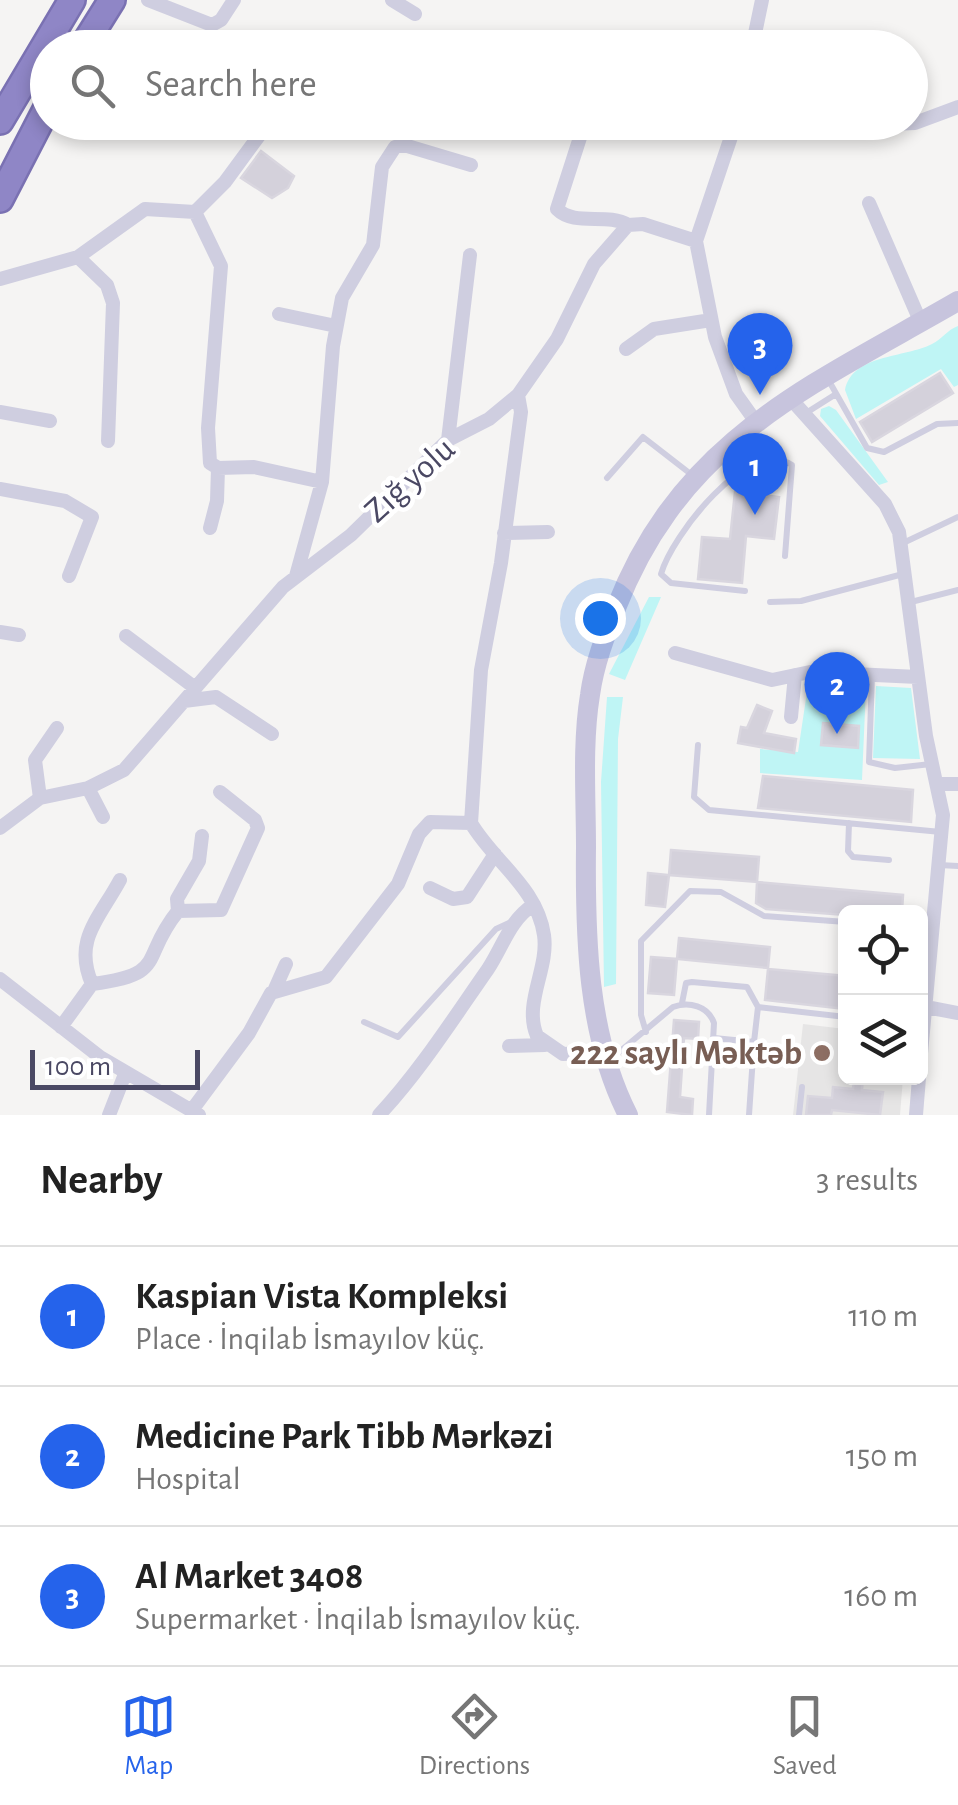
<!DOCTYPE html>
<meta charset="utf-8">
<style>
:root{--surface:#fff;--page:#f2f2f2;--text:#222;--muted:#767676;--line:#e0e0e0;--accent:#2563eb}
body{margin:0;font-family:"Alegreya Sans",sans-serif;background:var(--page);color:var(--text)}
.controls{position:absolute;right:30px;bottom:30px;display:grid;overflow:hidden;border-radius:15px;box-shadow:0 5px 15px #0003}
.controls button{width:90px;height:90px;display:grid;place-items:center;padding:0;border:0;border-bottom:2px solid var(--line);background:var(--surface);color:var(--text);font:50px sans-serif}
.scale{position:absolute;left:30px;bottom:25px;width:170px;box-sizing:border-box;padding-left:10px;border:5px solid #4a4863;border-top:0;font-size:28px;line-height:35px;white-space:nowrap;color:#4a4863;-webkit-text-stroke:8px #fff;paint-order:stroke}
.you{position:absolute;left:600px;top:618px;width:35px;height:35px;margin:-25px;border:8px solid #fff;border-radius:50%;background:#1a73e8;box-shadow:0 0 0 15px #1a73e833}
.badge{display:grid;place-items:center;width:65px;height:65px;border-radius:50%;background:var(--accent);color:#fff;font-size:32px;font-weight:700}
.pin{position:absolute;translate:-50% -82px;filter:drop-shadow(0 2px 5px #0008)}
.pin::after{content:'';position:absolute;top:52px;width:35px;height:30px;background:inherit;clip-path:polygon(0 0,100% 0,50% 100%)}
.list{margin:0;padding:0;list-style:none}
h2{display:flex;justify-content:space-between;align-items:center;height:130px;margin:0;padding:0 40px;font-size:42px}
h2 small{font-size:32px;font-weight:400;color:var(--muted)}
.list li{display:grid;grid-template-columns:65px 1fr auto;gap:30px;align-items:center;box-sizing:border-box;height:140px;padding:0 40px;border-top:2px solid var(--line)}
.list b{display:block;font-size:38px;white-space:nowrap}
.list p{margin:0;font-size:32px;white-space:nowrap;color:var(--muted)}
.list em{font-size:32px;font-style:normal;color:var(--muted)}
.icon{flex:none;width:55px;height:55px;fill:none;stroke:currentColor;stroke-width:2;stroke-linecap:round;stroke-linejoin:round}
.map{position:relative;flex:none;width:958px;height:1115px;overflow:hidden}
.search{position:absolute;background:var(--surface);box-shadow:0 5px 15px #0003;left:30px;right:30px;top:30px;height:110px;display:flex;align-items:center;gap:25px;box-sizing:border-box;padding:0 35px;border-radius:55px;color:var(--muted);font-size:38px}
.sheet{height:550px;background:var(--surface)}
nav{display:flex;justify-content:space-around;align-items:center;box-sizing:border-box;height:140px;border-top:2px solid var(--line);background:var(--surface);font-size:28px;color:var(--muted)}
nav a{display:grid;justify-items:center;gap:5px}
nav .on{color:var(--accent)}
.map>svg:first-child{display:block}
</style>
<div class="map">
<svg width="958" height="1115" viewBox="0 0 958 1115">
<rect width="100%" height="100%" fill="#f5f4f3"/>
<path fill="#e6e5e5" d="M803,1024l42,5 1,49h57l-3,37h-107z"/>
<path fill="#bff5f5" d="M958,326v59l-4,2 -13,-18 -85,50 -11,-29c7,-36 60,-32 87,-46 10,-5 15,-14 26,-18z
M829,406l7,4 52,72 -9,3 -59,-69 1,-7z
M649,597h12l-36,83 -16,-6z
M808,685l58,2 -4,93 -102,-7v-24l38,3z
M876,686l35,2 9,71 -47,-1z
M607,697h16l-5,42 -2,245 -12,3 -3,-205z"/>
<path fill="#d4d1db" stroke="#d9d6df" stroke-width="2.5" d="M261,151l33,25 -6,12 -16,10 -31,-20z
M940,373l13,20 -81,49 -12,-20z
M735,492l44,5 -5,42 -28,-3 -4,47 -44,-4 4,-42 28,2z
M757,705l15,6 -8,22 32,6 -2,14 -56,-10 3,-16 6,1z
M823,723l36,3 -1,22 -37,-3z
M763,776l150,14 -2,32 -153,-14z
M671,850l88,7 -2,25 -88,-7z
M648,873l21,2 -4,32 -19,-2z
M757,882l146,13 -1,17 -56,3 -80,-6 -10,-6z
M679,938l91,9 -2,21 -91,-9z
M651,957l26,2 -3,36 -26,-2z
M768,969l78,7v33l-81,-9z
M674,1020l25,2 -1,17 -14,-1 -4,59 13,2 -1,16 -25,-3z
M854,1078h9l-1,12 21,2 -3,23 -48,-5 -1,5h-25l2,-19 24,2 1,-11 20,2z"/>
<g fill="none" stroke-linecap="round" stroke-linejoin="round">
<g stroke="#7a71b2" stroke-width="30">
<path id="highway" d="M82,48l30,-48
M0,121l72,-121
M0,199l48,-93"/>
</g>
<path stroke="#cfcee0" stroke-width="6" d="M829,381l38,67 17,4 53,-28 21,-1
M806,413l30,-19
M735,447l23,31
M607,478l36,-41 49,38
M901,544l57,-27
M745,591l-74,-8 -10,-9c10,-37 87,-138 131,-109l-7,91
M770,602l31,-1 102,-27
M911,602l47,-12
M872,676l-3,86 26,6 36,-4
M698,745l-4,52 15,13 232,22
M849,823l-1,28 5,6 36,3
M939,865l19,1
M682,1003l4,-20 6,-1 55,5 11,20 88,10
M364,1022l34,15 98,-108 13,-6
M646,1032l-5,-17v-74l49,-50 31,1 43,24 82,6
M714,1038l40,4 -5,73
M754,1042l4,-35
M754,1050l39,4
M612,1058l61,-51c16,-6 35,-1 41,16l-5,92
M799,1115l3,-28"/>
<path stroke="#cfcee0" stroke-width="14" d="M148,0l64,25 9,-5 13,-20
M392,0l23,14
M613,48l3,-9
M752,48l10,-48
M585,122l-28,87c18,18 50,3 71,16
M869,125l46,-2 43,-16
M869,203l52,120
M195,212l26,54 -13,162 2,35 8,5 36,-1 68,15
M696,241l40,-119
M78,257l29,28 6,18 -5,138
M0,279l78,-22 67,-48 50,3 30,-30 44,-60
M279,314l57,12
M626,349l28,-20 57,-9
M518,395l3,17 -20,151 -20,107 -10,153c22,38 66,64 73,112 5,34 -21,68 -7,101l26,18 41,-2
M790,398l95,106 14,28 27,204 17,79 -23,249
M0,412l50,9
M448,440l22,-185
M0,489l65,12 27,16 -23,59
M210,528l7,-27 1,-33
M504,533l44,-1
M296,576l26,-94 11,-136 9,-48 31,-53 9,-78 13,-20 9,-2 67,20
M0,632l19,3
M126,636l68,51
M675,653l97,27 38,-8 108,5
M184,701l32,-4 56,37
M791,717l4,-42
M938,784h20
M88,788l15,29
M40,798l-5,-38 22,-32
M0,828l40,-30 48,-10 36,-18 159,-183 68,-52 97,-95 41,-21 29,-24 39,-56 37,-75 34,-39 15,-1 53,17 19,96 21,57 20,28
M430,888l23,11 14,-2 28,-43
M178,911l-1,-12 22,-38 3,-25
M0,979l100,78 99,58
M92,984c-19,-44 7,-65 28,-104
M274,991l12,-27
M926,1007l32,6
M61,1027l31,-43c77,-10 47,-25 86,-73l43,-1 37,-82 -3,-8 -35,-28
M509,1046l36,-1
M192,1110l57,-77 22,-40 55,-16 72,-93 21,-50 11,-12 41,1
M109,1115l16,-41
M379,1115c41,-44 74,-96 109,-146 15,-23 22,-49 45,-64
M916,1115l3,-37"/>
<path stroke="#c7c4dd" stroke-width="20" d="M628,1115c-41,-80 -43,-179 -42,-268 0,-50 -4,-103 4,-152 4,-30 15,-59 26,-87 66,-170 195,-222 342,-307"/>
<use href="#highway" stroke="#8f86c6" stroke-width="25"/>
</g>
<circle fill="#8d6e63" stroke="#fff" stroke-width="4" cx="822" cy="1053" r="10"/>
<g text-anchor="middle" dominant-baseline="central" stroke-width="9" stroke-linejoin="round" paint-order="stroke">
<g font-size="35" fill="#4a4863" stroke="#fff">
<text transform="translate(410 480) rotate(-42)">Zığ yolu</text>
</g>
<g font-size="35" font-weight="bold" fill="#785e54" stroke="#fff" text-anchor="end">
<text x="802" y="1053">222 saylı Məktəb</text>
</g>
</g>
</svg>
<div class="controls">
<button><svg class="icon" aria-label="locate" viewBox="0 0 24 24"><circle cx="12" cy="12" r="6"/><path d="M12 2v4M12 18v4M2 12h4M18 12h4"/></svg></button>
<button><svg class="icon" aria-label="layers" viewBox="0 0 24 24"><path d="M12 4l9 5-9 5-9-5zM3 14l9 5 9-5"/></svg></button>
</div>
<div class="scale">100 m</div>
<div class="you"></div>
<div class="pin badge" style="left:755px;top:515px">1</div>
<div class="pin badge" style="left:837px;top:734px">2</div>
<div class="pin badge" style="left:760px;top:395px">3</div>
<div class="search"><svg class="icon" aria-label="search" viewBox="0 0 24 24"><circle cx="10" cy="10" r="6"/><path d="M15 15l6 6"/></svg>Search here</div>
</div>
<section class="sheet">
<h2>Nearby<small>3 results</small></h2>
<ul class="list">
<li><span class="badge">1</span><div><b>Kaspian Vista Kompleksi</b><p>Place · İnqilab İsmayılov küç.</p></div><em>110 m</em></li>
<li><span class="badge">2</span><div><b>Medicine Park Tibb Mərkəzi</b><p>Hospital</p></div><em>150 m</em></li>
<li><span class="badge">3</span><div><b>Al Market 3408</b><p>Supermarket · İnqilab İsmayılov küç.</p></div><em>160 m</em></li>
</ul>
</section>
<nav>
<a class="on"><svg class="icon" aria-label="map" viewBox="0 0 24 24"><path d="M3 6l6-2 6 2 6-2v14l-6 2-6-2-6 2zM9 4v14M15 6v14"/></svg>Map</a>
<a><svg class="icon" aria-label="directions" viewBox="0 0 24 24"><path d="M12 3l9 9-9 9-9-9zM9 14v-3h6M13 9l2 2-2 2"/></svg>Directions</a>
<a><svg class="icon" aria-label="saved" viewBox="0 0 24 24"><path d="M7 4h10v16l-5-4-5 4z"/></svg>Saved</a>
</nav>
